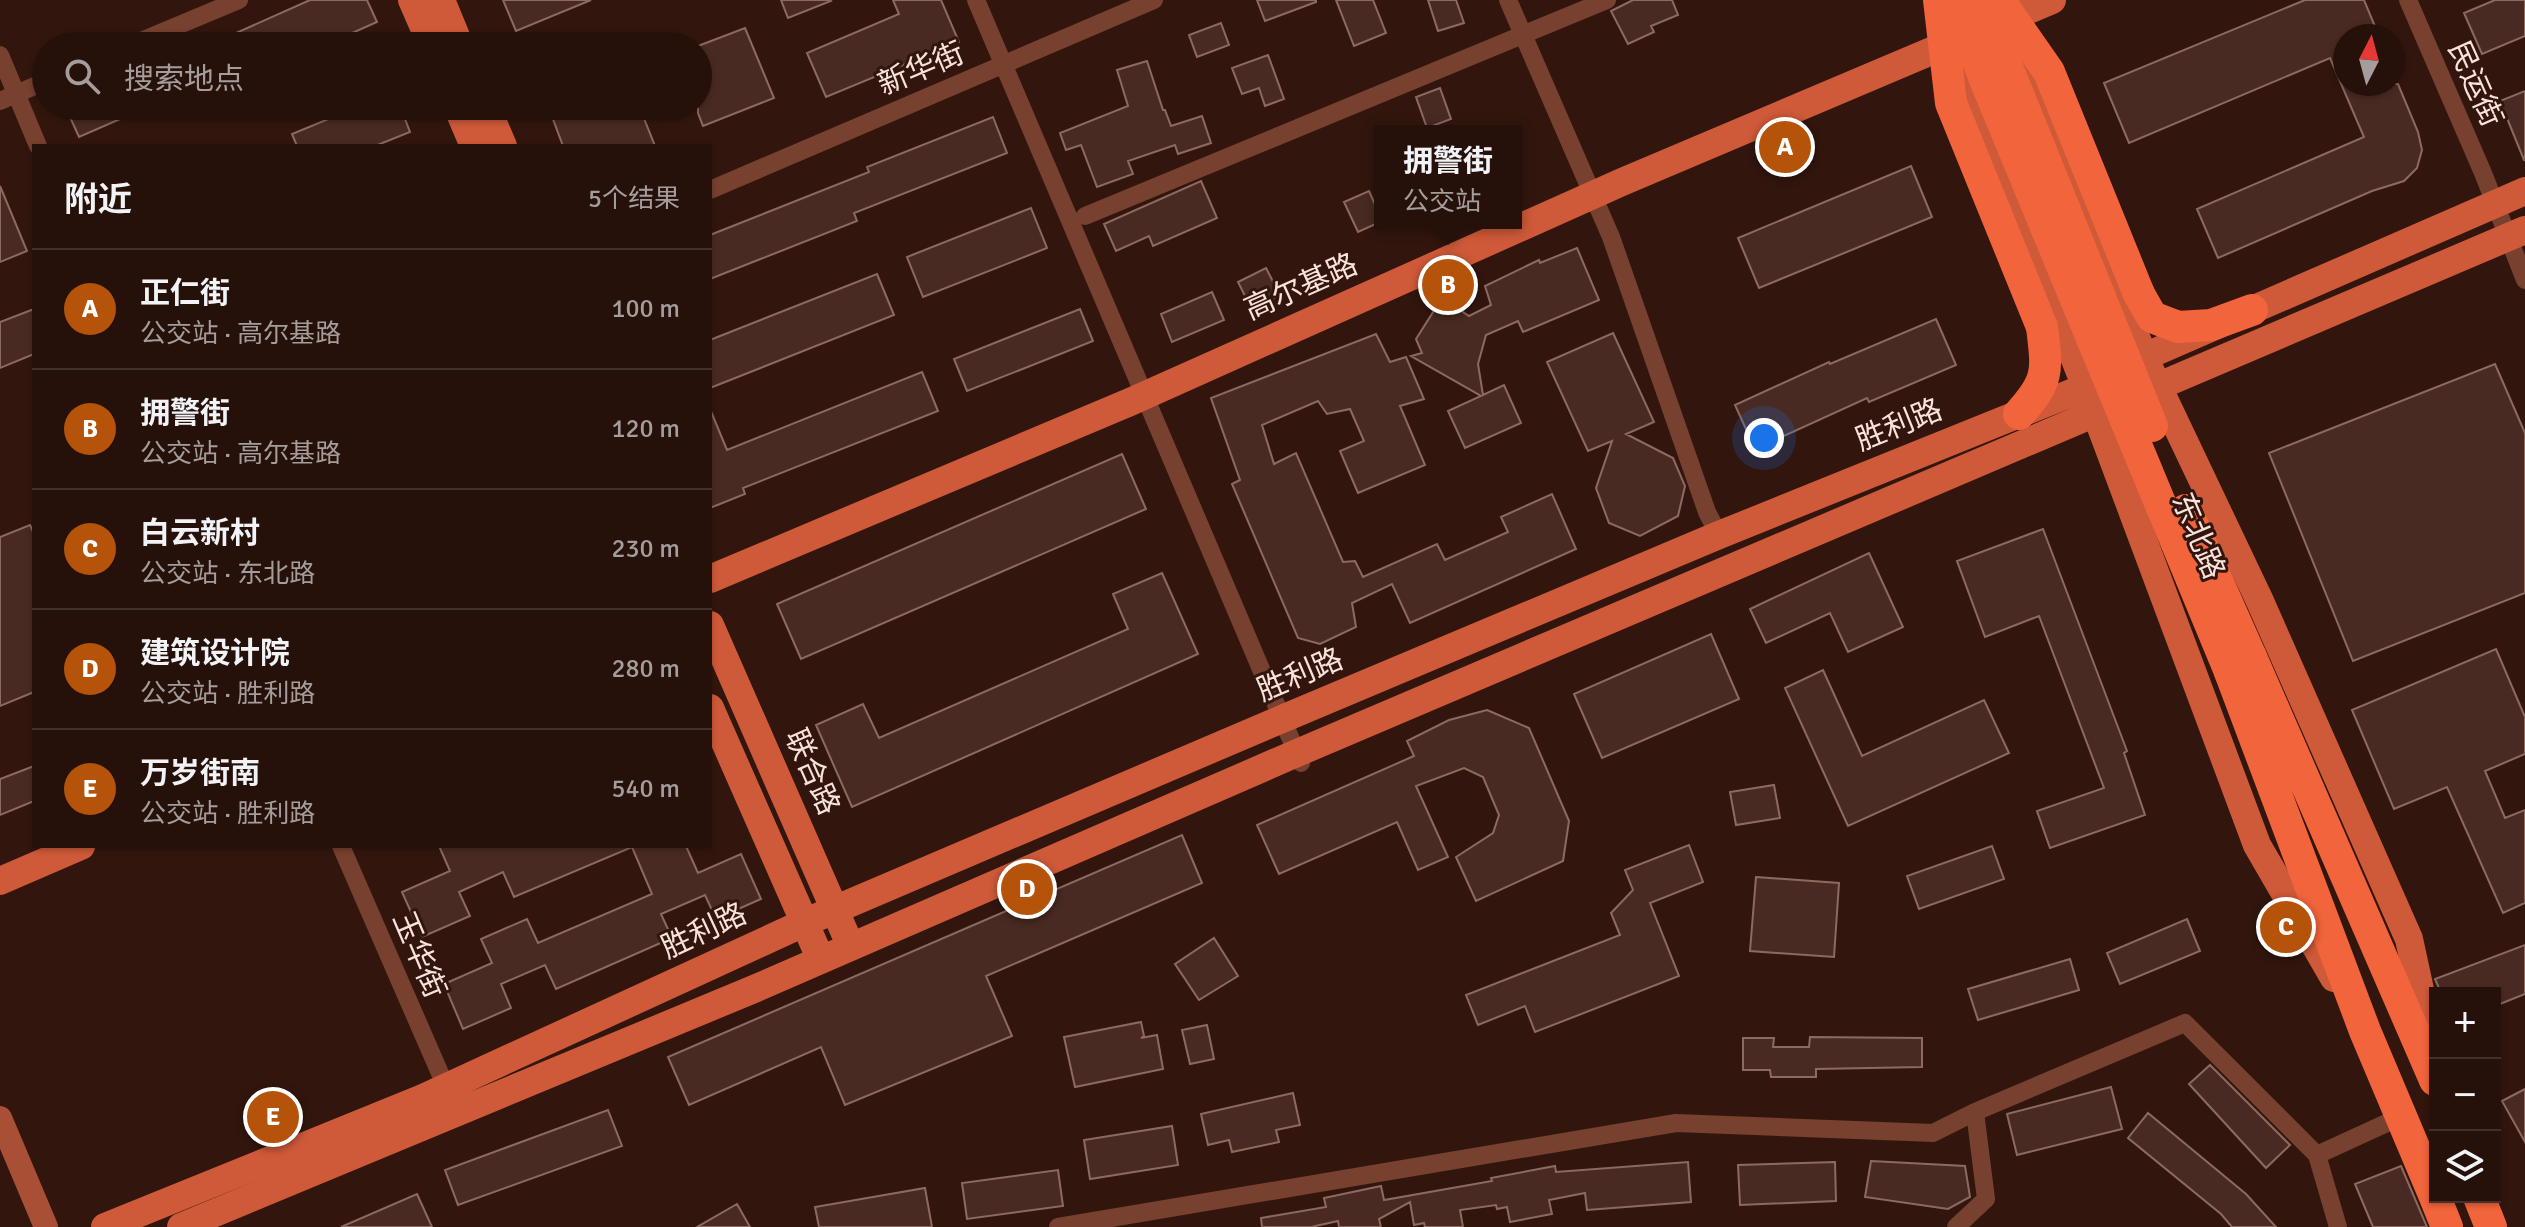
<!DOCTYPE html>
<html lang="zh">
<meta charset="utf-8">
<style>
:root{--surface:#26100a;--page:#2e1913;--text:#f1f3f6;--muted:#a49d9c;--line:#42302b;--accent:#b45309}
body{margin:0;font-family:Signika,"Noto Sans SC",sans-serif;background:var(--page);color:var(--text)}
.controls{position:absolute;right:24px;bottom:24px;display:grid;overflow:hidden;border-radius:0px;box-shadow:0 2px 6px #0004}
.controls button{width:72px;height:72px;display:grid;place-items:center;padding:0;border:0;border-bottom:2px solid var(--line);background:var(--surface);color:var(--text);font:40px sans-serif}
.compass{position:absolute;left:2333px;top:24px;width:72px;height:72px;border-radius:50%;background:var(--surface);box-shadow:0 2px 6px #0004;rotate:6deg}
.you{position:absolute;left:1764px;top:438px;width:28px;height:28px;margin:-20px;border:6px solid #fff;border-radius:50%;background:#1a73e8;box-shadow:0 0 0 12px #1a73e833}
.badge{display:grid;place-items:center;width:52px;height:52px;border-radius:50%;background:var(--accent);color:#fff;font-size:26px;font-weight:700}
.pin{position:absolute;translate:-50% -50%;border:4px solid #fff;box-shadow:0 2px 8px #0006}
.popup{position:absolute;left:1374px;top:125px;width:148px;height:104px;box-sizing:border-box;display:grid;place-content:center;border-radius:0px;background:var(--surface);filter:drop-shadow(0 2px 6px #0005);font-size:26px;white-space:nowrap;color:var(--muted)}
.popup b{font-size:30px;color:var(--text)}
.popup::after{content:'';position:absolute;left:50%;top:100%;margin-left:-16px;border:16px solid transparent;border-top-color:var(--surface)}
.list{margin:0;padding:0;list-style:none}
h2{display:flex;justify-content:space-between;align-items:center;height:104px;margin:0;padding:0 32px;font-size:34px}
h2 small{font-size:26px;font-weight:400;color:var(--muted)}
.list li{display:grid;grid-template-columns:52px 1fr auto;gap:24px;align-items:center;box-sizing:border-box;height:120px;padding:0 32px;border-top:2px solid var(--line)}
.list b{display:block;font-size:30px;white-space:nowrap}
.list p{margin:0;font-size:26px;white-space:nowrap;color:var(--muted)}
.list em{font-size:26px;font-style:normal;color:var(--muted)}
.icon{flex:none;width:44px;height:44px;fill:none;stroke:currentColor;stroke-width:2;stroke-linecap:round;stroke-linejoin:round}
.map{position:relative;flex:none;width:2525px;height:1227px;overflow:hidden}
.search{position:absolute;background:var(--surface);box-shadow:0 2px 6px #0004;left:32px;top:32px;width:680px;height:88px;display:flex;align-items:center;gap:20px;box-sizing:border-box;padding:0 28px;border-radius:44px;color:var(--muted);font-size:30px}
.panel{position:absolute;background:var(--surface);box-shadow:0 2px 6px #0004;left:32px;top:144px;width:680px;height:704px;border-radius:0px}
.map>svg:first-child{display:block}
</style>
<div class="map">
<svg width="2525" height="1227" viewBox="0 0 2525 1227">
<rect width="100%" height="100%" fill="#32160e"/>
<path fill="#492a22" stroke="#8d6a5f" stroke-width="2" d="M310,0h57l10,22 -54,24h-116z
M503,0h88l-75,31z
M781,0h49l1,1 -43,17z
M893,0h48l18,42 -133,55 -19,-44 92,-39z
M1257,0h59v2l-51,19z
M1336,0h37l13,33 -32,13z
M1428,0h28l8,23 -26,8z
M1633,0h39l6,15 -27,11 3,6 -26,12 -17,-33z
M2305,0h59l15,36h-34v48h53l20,48 4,18 -5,18 -13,13 -32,10 -154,67 -21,-49 167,-72 -34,-79 -201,85 -25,-60z
M2495,0h30v36l-43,18 -18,-41z
M1221,23l8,22 -32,12 -8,-22z
M745,28l29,70 -71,28 -5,-13v-67z
M1268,55l16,44 -19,7 -6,-18 -17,6 -10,-26z
M1147,61l16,49h2l6,16 31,-10 9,27 -33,11 -3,-9 -47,16 5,13 -36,13 -16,-42 -15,5 -6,-17 68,-27 -11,-36z
M1440,88l11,31 -24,9 -11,-31z
M2525,91v69h-1l-24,-59z
M65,106h85l-71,31z
M360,106h40l10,26 -35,14h-78l-5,-12z
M562,106h77l16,40h-92l-13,-35z
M993,117l14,36 -153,60 3,8 -147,58v-44l159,-63 -2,-5z
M1911,166l21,51 -173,71 -21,-50z
M1201,181l16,37 -64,28 -4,-10 -33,15 -12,-27z
M0,186l27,65 -27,11z
M1369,191l11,25v6l-22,10 -14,-30z
M1031,208l16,40 -124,49 -16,-40z
M1577,248l22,52 -76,32 -5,-11 -32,14 -8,29 5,31 21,-10 17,38 -56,25 -17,-37 33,-15 -70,-40 11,-3 -6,-14 26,-41 27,18 22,-11 -6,-19 54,-26 1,3z
M1266,268l14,27 -28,15 -14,-28z
M877,274l17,41 -184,73v-48z
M1212,292l12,28 -52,22 -11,-28z
M34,309v45l-34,14v-46z
M1080,309l13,32 -126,50 -13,-32z
M1936,319l20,46 -87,37 -2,-4 -112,51 -20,-44 94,-43 1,2z
M1613,333l41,89 -28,12 47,24 12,28 -7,30 -38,20 -31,-13 -13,-35 16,-47 -24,10 -41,-89z
M1376,334l14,28 16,-5 18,42 -24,7 25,59 -67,28 -18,-42 24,-10 -14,-32 -23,5 -9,-13 -56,24 12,39 22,-11 47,109 12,-1 8,16 74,-33 8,16 63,-28 -7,-15 51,-23 24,55 -166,74 -18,-39 -40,19 4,24 -36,17 -22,-6 -66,-154 8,-4 -29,-82z
M2495,364l30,69v160l-172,68 -84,-208z
M922,372l16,39 -195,77 2,6 -35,14v-99l17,41z
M1122,454l24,55 -345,150 -24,-55z
M30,525l4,9v158l-34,14v-169z
M2043,529l84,222 -3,2 21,62 -95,33 -13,-37 67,-23 -65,-172 -54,21 -28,-76z
M1869,553l34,74 -55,25 -18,-39 -64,30 -16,-34z
M1162,573l36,81 -346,153 -36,-82 47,-21 16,34 249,-109 -15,-35z
M1711,634l28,65 -137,59 -28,-64z
M2496,649l29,68v37l-40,17 20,47 20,-8v93l-22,10 -56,-126 -53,22 -42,-99z
M1823,670l39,86 122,-56 25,53 -161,73 -63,-138z
M1487,710l42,18 40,93 -6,40 -87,40 -20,-44 37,-24 6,-18 -16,-38 -19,-9 -48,18 32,71 -30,13 -21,-48 -118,52 -22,-49 157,-69 -7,-15 42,-21z
M34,766v35l-34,14v-36z
M1774,785l6,33 -44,7 -6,-33z
M1182,835l20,48 -216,93 26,60 -167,69 -24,-58 -132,58 -21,-48z
M1689,845l14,37 -53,21 29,73 -144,56 -10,-26 -47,19 -12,-30 154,-60 -9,-22 22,-23 -8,-20z
M439,846h247l12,27 43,-19 20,45 -45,20 -11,-24 -44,19 11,24 -116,51 -11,-24 -44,19 10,24 -48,21 -19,-45 48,-21 -11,-24 46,-20 11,24 114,-49 -20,-47 -118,50 -11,-25 -44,20 11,24 -48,21 -20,-45 48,-21z
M1992,846l12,33 -85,30 -12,-33z
M1756,877l83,6 -5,74 -84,-6z
M2187,919l13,32 -80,33 -13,-31z
M1214,938l24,38 -39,24 -24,-36z
M2525,945v49l-30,12v-13h-54l-6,-14z
M2070,959l9,31 -101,30 -10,-31z
M1141,1022l3,14 -3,2 16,-3 6,34 -88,18 -11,-50z
M1207,1025l7,34 -24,5 -8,-34z
M1810,1037l112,1v29l-106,2v8h-45l-1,-7h-27v-32h31l-1,9h36z
M2210,1065l80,80 -24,23 -77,-84z
M2111,1087l11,42 -105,26 -10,-41z
M2525,1089v53l-23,-41z
M1293,1093l7,32 -24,5 3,12 -47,10 -3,-12 -21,5 -7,-31z
M608,1110l14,36 -164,59 -13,-35z
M2148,1113l98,81 30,33h-44l-11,-13 -93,-76z
M1172,1126l6,39 -88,14 -6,-39z
M1871,1161l94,5 5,31 -22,12 -83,-12z
M1688,1162l3,40 -104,8 -2,-17 -36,7 3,14 -42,8 -3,-15 -10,2 -1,-4 -36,5 3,17h-38l-1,-4 -10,2 -4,-23 -31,17 2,8h-42l-1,-6 -27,6h-49l-1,-9 65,-11 -2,-9 57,-12 3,14 108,-19 -1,-3 64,-12 1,6z
M1835,1162l1,39 -96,4 -2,-40z
M2401,1166l26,61h-54l-18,-43z
M1058,1170l5,36 -96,13 -5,-36z
M925,1188l7,39h-113l-4,-20z
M417,1194l15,33h-91z
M737,1204l13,23h-53z"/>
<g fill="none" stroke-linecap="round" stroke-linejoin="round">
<path stroke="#78402f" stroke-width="18" d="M976,0l325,763
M1508,0l103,237 96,275 12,23
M2408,0l75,173 42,107
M129,46l110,-46
M0,55l38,91
M0,101l46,-20
M710,190l444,-190
M1085,216l522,-216
M341,846l105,241
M1058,1227l618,-104 257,10 42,-21
M1956,1227l30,-28 -11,-87 210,-89 132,132
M2338,1227l-21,-72 85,-39"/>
<path stroke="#a94f35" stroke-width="24" d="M0,1118l46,109"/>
<path stroke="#cf5a39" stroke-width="28" d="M412,0l20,46
M441,0l19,46
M2016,38l128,319 115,242 150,340 13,60 6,53
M1951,49l135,338 171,458 77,133
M457,106l17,40
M486,106l17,40
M710,579l420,-177 492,-220 430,-182
M710,625l141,322
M710,708l111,252
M0,881l81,-35
M105,1227l318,-129 383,-176 476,-203 437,-184 367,-148 58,-30 381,-166
M181,1227l573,-238 543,-236 1228,-523"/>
<path stroke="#f2643b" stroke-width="32" d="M2139,294l13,23 26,10 33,-2 41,-15
M2019,414c31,-34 28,-44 23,-87
M2251,657l184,423
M2230,672l135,359 70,166
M2435,1197l12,30
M2479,1197l12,30"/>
<path stroke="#f2643b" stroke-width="32" d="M1939,0l12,103 91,224
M1955,0l31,82 244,590
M1980,0l172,426
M1999,0l50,72 90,222
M2186,510l65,147"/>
</g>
<g text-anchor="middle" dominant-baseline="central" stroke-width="6" stroke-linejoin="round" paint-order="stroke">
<g font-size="30" fill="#f7e2dc" stroke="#32160e">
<text transform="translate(921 69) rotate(-23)">新华街</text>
<text transform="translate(2475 84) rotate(66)">民运街</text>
<text transform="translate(1301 287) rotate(-24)">高尔基路</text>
<text transform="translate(1899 425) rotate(-22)">胜利路</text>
<text transform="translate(2198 536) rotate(67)">东北路</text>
<text transform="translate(1300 675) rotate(-23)">胜利路</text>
<text transform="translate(812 772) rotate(66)">联合路</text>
<text transform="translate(704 931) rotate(-25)">胜利路</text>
<text transform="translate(419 955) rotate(67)">玉华街</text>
</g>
</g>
</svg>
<div class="controls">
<button>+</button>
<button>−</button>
<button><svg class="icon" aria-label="layers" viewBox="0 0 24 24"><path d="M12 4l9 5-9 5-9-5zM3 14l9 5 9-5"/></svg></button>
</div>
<svg class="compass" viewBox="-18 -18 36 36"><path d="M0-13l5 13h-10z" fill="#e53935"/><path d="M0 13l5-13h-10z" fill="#a49d9c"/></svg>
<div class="you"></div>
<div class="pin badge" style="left:1785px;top:147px">A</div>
<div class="pin badge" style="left:1448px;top:285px">B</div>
<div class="popup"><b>拥警街</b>公交站</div>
<div class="pin badge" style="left:2286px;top:927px">C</div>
<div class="pin badge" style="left:1027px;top:889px">D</div>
<div class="pin badge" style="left:273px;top:1117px">E</div>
<div class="search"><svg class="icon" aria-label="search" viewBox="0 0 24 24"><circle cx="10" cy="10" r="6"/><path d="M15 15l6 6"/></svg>搜索地点</div>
<section class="panel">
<h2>附近<small>5个结果</small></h2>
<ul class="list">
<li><span class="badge">A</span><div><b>正仁街</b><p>公交站 · 高尔基路</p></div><em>100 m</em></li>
<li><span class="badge">B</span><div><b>拥警街</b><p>公交站 · 高尔基路</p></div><em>120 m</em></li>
<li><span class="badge">C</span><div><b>白云新村</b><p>公交站 · 东北路</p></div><em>230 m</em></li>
<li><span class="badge">D</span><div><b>建筑设计院</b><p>公交站 · 胜利路</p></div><em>280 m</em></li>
<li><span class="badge">E</span><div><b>万岁街南</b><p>公交站 · 胜利路</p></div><em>540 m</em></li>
</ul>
</section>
</div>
